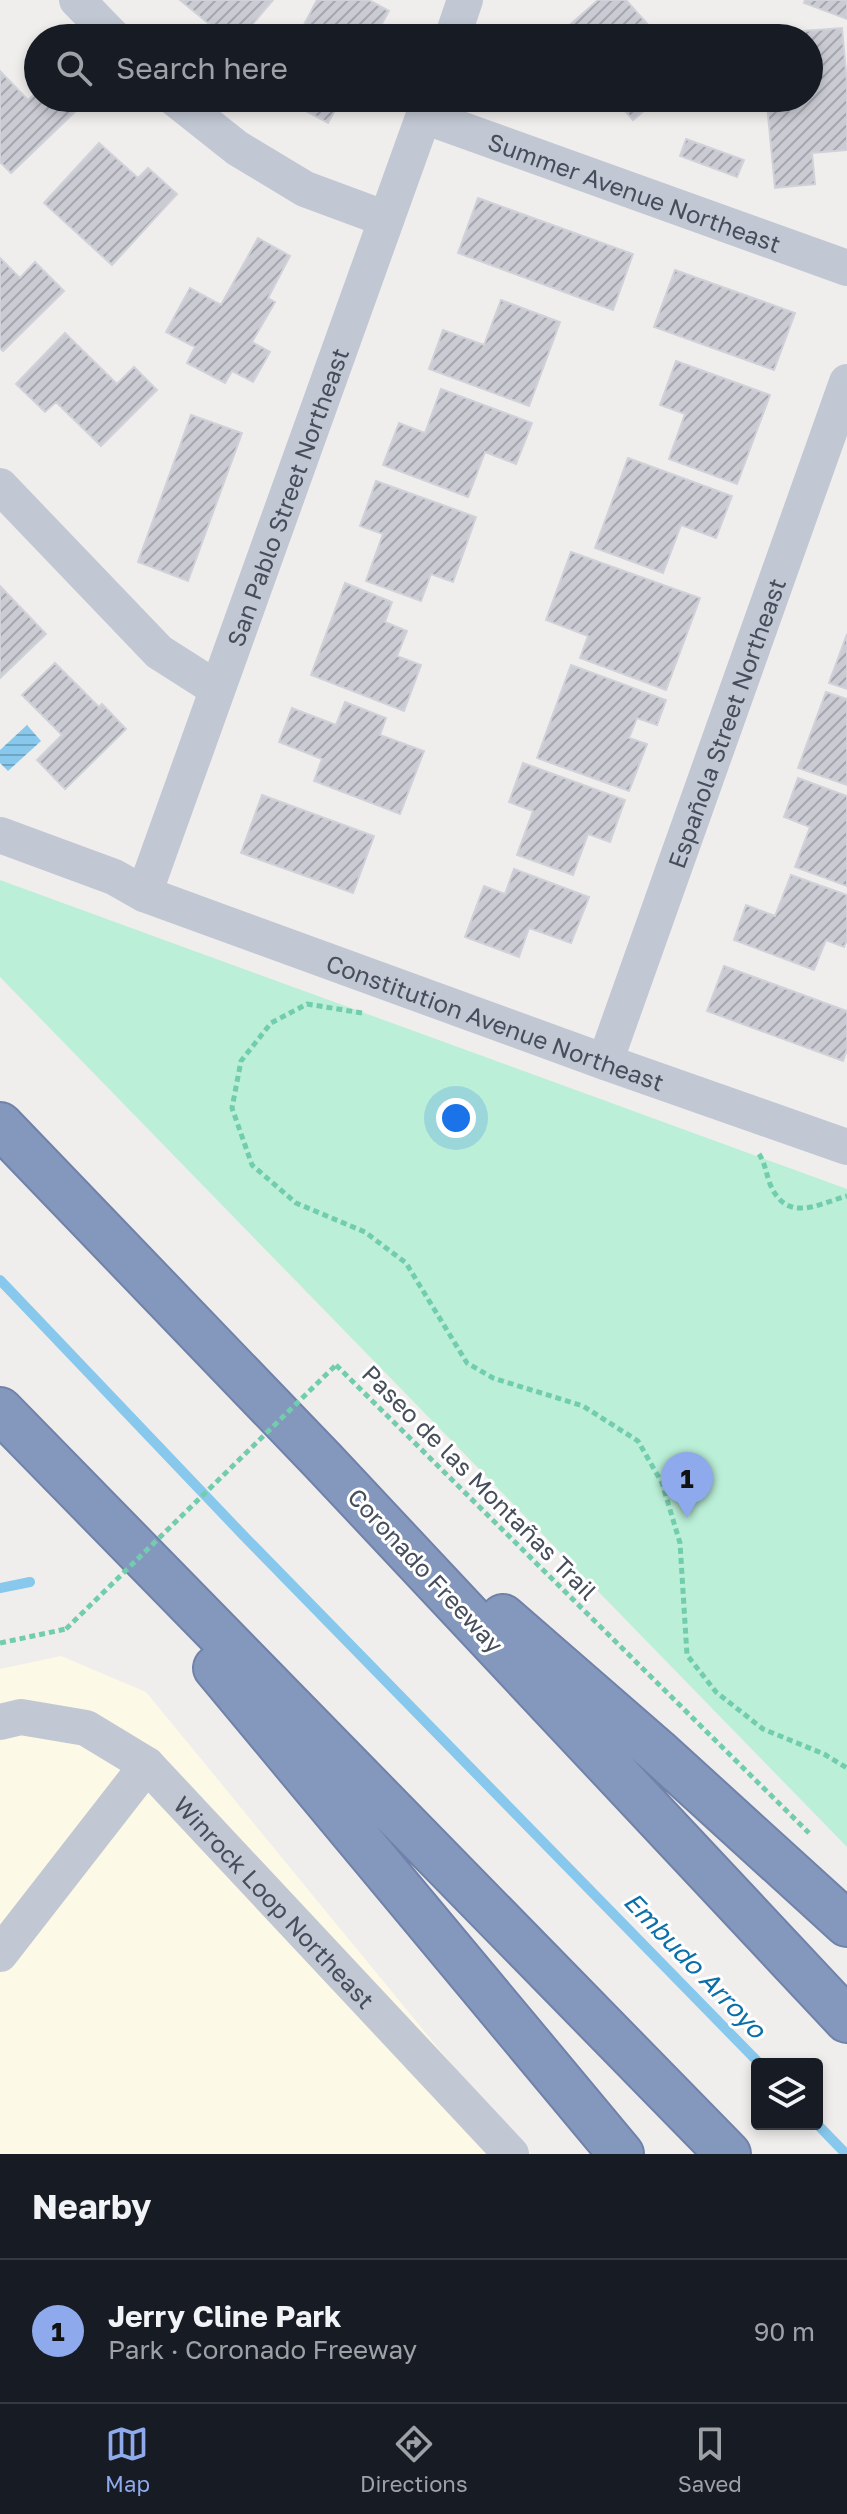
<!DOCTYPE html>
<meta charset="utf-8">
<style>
:root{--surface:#171b24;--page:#20242c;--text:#f1f3f6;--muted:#9ea1a6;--line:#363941;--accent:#8faaec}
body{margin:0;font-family:"Golos Text",sans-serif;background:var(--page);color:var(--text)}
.controls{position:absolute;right:24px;bottom:24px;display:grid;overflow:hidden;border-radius:8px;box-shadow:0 4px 12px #0003}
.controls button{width:72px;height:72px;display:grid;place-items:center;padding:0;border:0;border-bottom:2px solid var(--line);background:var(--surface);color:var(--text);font:40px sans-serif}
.you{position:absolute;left:456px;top:1118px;width:28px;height:28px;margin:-20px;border:6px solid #fff;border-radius:50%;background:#1a73e8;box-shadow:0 0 0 12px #1a73e833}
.badge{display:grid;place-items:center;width:52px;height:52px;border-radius:50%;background:var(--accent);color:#111;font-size:26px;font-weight:700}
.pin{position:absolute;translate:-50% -66px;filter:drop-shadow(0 2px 4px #0008)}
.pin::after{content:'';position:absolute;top:42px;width:28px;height:24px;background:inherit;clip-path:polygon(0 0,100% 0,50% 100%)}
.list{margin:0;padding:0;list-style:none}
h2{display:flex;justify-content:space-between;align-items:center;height:104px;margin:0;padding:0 32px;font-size:34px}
h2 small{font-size:26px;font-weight:400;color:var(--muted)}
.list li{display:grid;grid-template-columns:52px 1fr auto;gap:24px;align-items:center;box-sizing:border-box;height:144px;padding:0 32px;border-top:2px solid var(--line)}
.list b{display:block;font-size:30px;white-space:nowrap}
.list p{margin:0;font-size:26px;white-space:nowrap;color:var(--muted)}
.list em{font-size:26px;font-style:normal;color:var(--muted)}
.icon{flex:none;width:44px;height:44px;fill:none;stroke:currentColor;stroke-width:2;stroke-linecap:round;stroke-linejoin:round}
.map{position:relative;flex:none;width:847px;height:2154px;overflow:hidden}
.search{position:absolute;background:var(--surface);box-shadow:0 4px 12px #0003;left:24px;right:24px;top:24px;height:88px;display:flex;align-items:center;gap:20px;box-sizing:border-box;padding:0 28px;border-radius:44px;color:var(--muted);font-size:30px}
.sheet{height:248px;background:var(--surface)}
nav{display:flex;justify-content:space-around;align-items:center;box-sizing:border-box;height:112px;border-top:2px solid var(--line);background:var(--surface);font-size:22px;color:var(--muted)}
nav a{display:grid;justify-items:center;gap:4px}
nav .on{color:var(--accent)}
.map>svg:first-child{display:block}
</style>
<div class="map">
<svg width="847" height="2154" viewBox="0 0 847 2154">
<defs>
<pattern id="water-rules" width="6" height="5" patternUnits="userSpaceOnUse" patternTransform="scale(2)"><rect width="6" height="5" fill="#87c8ec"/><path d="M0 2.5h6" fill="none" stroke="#70a5c2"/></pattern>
<pattern id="building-hatch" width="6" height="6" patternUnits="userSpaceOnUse" patternTransform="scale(2)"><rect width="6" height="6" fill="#cacbd3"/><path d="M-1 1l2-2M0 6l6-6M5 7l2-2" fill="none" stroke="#a6a7ae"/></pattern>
</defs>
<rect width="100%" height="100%" fill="#f0eeed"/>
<path fill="#fcf9e6" d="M61,1656l85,36 379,462h-525v-485z"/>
<path fill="#bbefd7" d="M0,880l847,309v658l-847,-870z"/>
<path fill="url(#water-rules)" d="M27,725l14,16 -33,30 -8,-8v-13z"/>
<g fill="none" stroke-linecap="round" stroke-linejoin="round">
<path stroke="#87c8ec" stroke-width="10" d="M0,1280l243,255 517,529
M0,1588l30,-6
M817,2124l29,30"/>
</g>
<path fill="url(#building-hatch)" stroke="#d1d2d9" stroke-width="2" d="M180,0h93l-32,38h-15z
M317,0h52l20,11 -15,27h-77z
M598,0h28l34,38h-105z
M805,0h42v19l-43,-16z
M842,28l5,55v67l-35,3 3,31 -40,4 -8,-83 17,-2 -1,-5h26v-60h-31l-1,-5z
M0,71l28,29 10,-9v7h35l8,8 -70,67 -11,-11z
M282,98h60l-14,25z
M614,98h45l-26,22z
M686,139l58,21 -7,17 -57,-21z
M99,143l39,35 10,-10 29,26 -65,71 -68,-62z
M478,198l155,56 -20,56 -155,-57z
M258,238l32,18 -22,42 7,4 -23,40 18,10 -17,30 -21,-11 -7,12 -38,-20 8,-16 -29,-15 24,-44 31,17z
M0,258l20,20 15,-16 29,29 -61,60 -3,-3z
M675,270l120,43 -21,57 -120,-43z
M501,300l59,22 -31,84 -100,-37 14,-39 41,15z
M65,333l52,51 17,-17 23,23 -56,56 -45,-44 -11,10 -29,-28z
M676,361l94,34 -33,89 -68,-25 16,-45 -25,-9z
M441,389l91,34 -16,41 -31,-12 -17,45 -85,-32 16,-42 26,10z
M191,415l51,18 -54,148 -50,-19z
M628,458l104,38 -16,42 -35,-13 -18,48 -68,-25z
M376,481l100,36 -23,65 -22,-8 -10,27 -55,-20 17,-47 -23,-8z
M571,552l129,46 -34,92 -86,-32 8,-22 -42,-16z
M345,583l47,19 -7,20 22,9 -10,25 24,9 -17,46 -93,-36z
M0,586l46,48 -46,44z
M847,634v55l-18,-6z
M55,663l44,44 3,-3 24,25 -61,60 -28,-29 25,-25 -40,-40z
M571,665l95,35 -9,25 -20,-7 -8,20 18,6 -18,47 -92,-33z
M826,692l21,7v86l-49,-17z
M345,702l41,16 -6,17 44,16 -24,63 -86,-33 8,-22 -43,-17 13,-34 44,17z
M523,763l102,37 -15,42 -22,-8 -15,41 -56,-20 16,-44 -24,-9z
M798,778l49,18v90l-52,-19 15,-40 -26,-10z
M262,795l112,41 -21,57 -112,-40z
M514,869l75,28 -18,46 -42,-15 -10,29 -54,-20 19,-51 21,8z
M791,875l56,20v45l-3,7 -18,-7 -12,30 -80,-30 12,-35 29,11z
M724,966l123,45v38l-4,12 -136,-50z"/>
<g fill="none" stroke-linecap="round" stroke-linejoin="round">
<g stroke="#7082a9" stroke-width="48">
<path id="highway" d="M0,1125l324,337 523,558
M0,1410l728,744
M503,1617l154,134 190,173
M216,1668l405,486"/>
</g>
<path stroke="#72cdae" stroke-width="5" stroke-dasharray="6 4" stroke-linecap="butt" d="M362,1013l-55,-9 -36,19 -30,38 -9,47 20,57 44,38 69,29 41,31 61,100 26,15 90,28 55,35 24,42 18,60 7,112 29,37 47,37 61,25 23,14
M759,1154c6,9 7,19 11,30 17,40 48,20 77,12
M336,1365l473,468
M0,1643l66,-14"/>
<g stroke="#c1c7d3" stroke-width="36">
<path d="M77,0l37,38"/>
<path d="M452,38l13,-38"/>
<path d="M174,98l63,50 68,41 81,30"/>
<path id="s1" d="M424,116l423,152"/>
<path d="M0,486l159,166 58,37"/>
<path id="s2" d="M0,835l114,42 30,17 461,168 242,85"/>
<path id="s3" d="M144,894l286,-796"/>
<path id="s4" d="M605,1062l242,-680"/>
<path id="s5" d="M0,1722l21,-5 65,11 61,37 364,389"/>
<path d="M0,1954l147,-189"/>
</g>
<use href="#highway" stroke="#8497bd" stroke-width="44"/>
<path stroke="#72cdae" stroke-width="5" stroke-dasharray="6 4" stroke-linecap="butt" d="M66,1629l270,-264"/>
</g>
<g text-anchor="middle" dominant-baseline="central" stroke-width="6" stroke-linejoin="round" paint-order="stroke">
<g font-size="24" fill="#464e5b" stroke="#fff">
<text stroke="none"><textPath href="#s1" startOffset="224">Summer Avenue Northeast</textPath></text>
<text stroke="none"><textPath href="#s3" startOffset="422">San Pablo Street Northeast</textPath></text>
<text stroke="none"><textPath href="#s4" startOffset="360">Española Street Northeast</textPath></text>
<text stroke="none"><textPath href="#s2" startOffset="530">Constitution Avenue Northeast</textPath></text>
<text transform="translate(480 1482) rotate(45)">Paseo de las Montañas Trail</text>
<text transform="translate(426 1570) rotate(47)">Coronado Freeway</text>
<text stroke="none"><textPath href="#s5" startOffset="346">Winrock Loop Northeast</textPath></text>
</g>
<g font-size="26" font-style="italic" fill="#0b6fa9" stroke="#fff">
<text transform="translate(695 1965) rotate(46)">Embudo Arroyo</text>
</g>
</g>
</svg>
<div class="controls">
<button><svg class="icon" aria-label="layers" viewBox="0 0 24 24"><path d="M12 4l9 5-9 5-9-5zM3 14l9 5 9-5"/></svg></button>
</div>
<div class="you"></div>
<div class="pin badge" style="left:687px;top:1518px">1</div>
<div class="search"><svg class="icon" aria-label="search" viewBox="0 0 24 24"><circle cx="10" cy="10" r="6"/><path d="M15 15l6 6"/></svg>Search here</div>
</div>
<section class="sheet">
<h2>Nearby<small></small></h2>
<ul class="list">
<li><span class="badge">1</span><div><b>Jerry Cline Park</b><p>Park · Coronado Freeway</p></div><em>90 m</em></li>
</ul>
</section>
<nav>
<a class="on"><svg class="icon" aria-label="map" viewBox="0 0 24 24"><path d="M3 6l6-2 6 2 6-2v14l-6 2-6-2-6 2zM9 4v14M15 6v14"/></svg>Map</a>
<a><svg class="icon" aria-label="directions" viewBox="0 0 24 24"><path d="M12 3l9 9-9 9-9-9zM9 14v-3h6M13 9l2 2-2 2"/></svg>Directions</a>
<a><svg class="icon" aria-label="saved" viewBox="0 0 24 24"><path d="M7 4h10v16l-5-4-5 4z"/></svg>Saved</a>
</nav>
